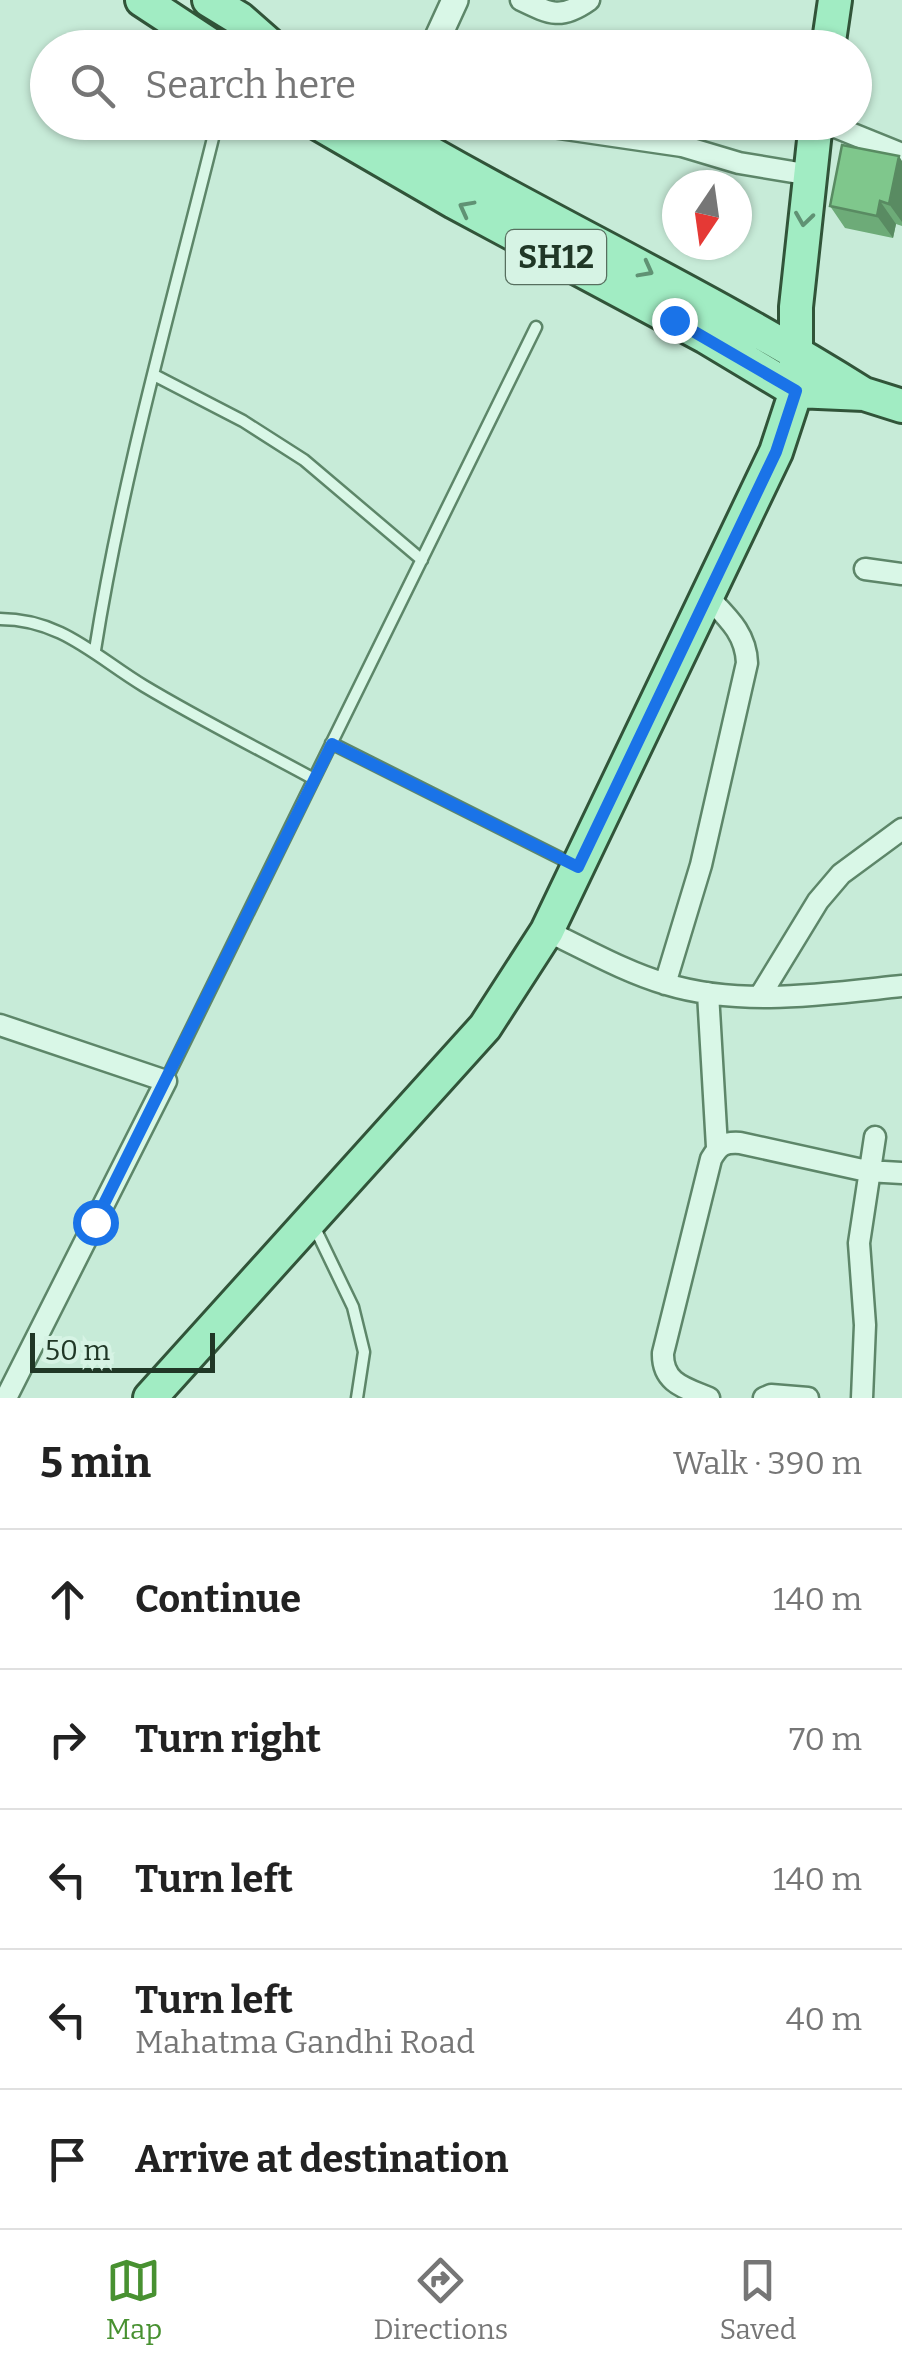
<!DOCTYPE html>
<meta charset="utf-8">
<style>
:root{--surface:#fff;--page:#f2f2f2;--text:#222;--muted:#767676;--line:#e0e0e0;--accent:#489131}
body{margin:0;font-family:Bitter,serif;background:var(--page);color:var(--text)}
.compass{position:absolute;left:662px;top:170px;width:90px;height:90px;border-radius:50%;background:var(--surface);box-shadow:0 2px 8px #0004;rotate:193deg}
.scale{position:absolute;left:30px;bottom:25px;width:185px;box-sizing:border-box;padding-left:10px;border:5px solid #203726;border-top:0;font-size:28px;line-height:35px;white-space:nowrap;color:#203726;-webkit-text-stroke:8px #d6f3e4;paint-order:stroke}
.stop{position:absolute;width:30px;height:30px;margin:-22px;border:8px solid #1a73e8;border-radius:50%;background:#fff}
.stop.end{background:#1a73e8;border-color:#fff;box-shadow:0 2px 10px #0008}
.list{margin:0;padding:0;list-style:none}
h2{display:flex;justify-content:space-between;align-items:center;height:130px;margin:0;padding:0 40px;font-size:42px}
h2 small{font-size:32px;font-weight:400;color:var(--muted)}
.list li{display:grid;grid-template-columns:65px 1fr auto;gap:30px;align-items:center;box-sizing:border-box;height:140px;padding:0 40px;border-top:2px solid var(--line)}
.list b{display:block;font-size:38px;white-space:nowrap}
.list p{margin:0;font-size:32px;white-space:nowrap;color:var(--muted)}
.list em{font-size:32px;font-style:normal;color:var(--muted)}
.icon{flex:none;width:55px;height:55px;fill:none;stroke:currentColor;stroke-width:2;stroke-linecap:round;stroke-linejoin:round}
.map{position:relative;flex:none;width:902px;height:1398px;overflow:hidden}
.search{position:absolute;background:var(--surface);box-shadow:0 2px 8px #0004;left:30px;right:30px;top:30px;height:110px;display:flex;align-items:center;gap:25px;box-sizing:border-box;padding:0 35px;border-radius:55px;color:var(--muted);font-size:38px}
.sheet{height:830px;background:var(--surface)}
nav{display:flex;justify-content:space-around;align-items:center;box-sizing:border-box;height:140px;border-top:2px solid var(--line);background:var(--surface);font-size:28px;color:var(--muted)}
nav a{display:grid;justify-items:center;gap:5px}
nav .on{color:var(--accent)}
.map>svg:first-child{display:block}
</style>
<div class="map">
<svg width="902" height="1398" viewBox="0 0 902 1398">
<rect width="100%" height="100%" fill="#c7ebd8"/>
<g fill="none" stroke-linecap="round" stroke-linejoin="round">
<g stroke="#5d8669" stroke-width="15">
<path id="service" d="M154,375l89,46 61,39 118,100
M0,619c61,0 96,38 144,67 55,33 113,62 170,93
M95,650c28,-178 79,-353 122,-528
M331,743l241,121
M166,1080l370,-753
M313,1224l40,83 11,45 -7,46"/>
</g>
<g stroke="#5d8669" stroke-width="25">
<path id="minor" d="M521,0c29,14 40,20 68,0
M518,122l164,24 57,17 72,12
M823,122l79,32
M865,569l37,5
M547,931c38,18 78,41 119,53 75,23 159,10 236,2
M665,984l36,-119 46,-202c-1,-30 -20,-46 -40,-67
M708,993l9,154
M760,996l58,-95 23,-27 61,-45
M0,1025l166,56 -160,317
M709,1398c-24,-10 -47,-15 -46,-45l48,-194c8,-14 13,-17 29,-16l127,28 35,2
M764,1398l7,-3 37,3
M862,1398l3,-73 -6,-82 16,-106"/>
</g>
<g stroke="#5d8669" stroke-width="30">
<path id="tertiary" d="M433,48l22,-48"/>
</g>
<g stroke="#315439" stroke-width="38">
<path id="primary" d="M142,0l73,48
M209,0l31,19 33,29
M828,48l7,-48
M316,122l138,80 252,135 90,54 68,3 38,12
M377,122c159,95 328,172 485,271
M150,1398l335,-371 62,-96 229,-479 20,-61v-84l20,-185"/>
</g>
<use href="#service" stroke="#d9f7e7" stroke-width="10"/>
<use href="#minor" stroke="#d9f7e7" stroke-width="20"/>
<use href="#tertiary" stroke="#d9f7e7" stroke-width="25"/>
<use href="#primary" stroke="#a1ecc3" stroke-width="32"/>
</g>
<path fill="#6dab78" d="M902,161v65l-6,-2 -3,14 -48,-10 -15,-22z"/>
<path fill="#598b62" d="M899,156l3,5v61l-13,-18z
M880,201l16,23 -3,14 -16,-22z"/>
<path fill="#7fc78c" stroke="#598b62" stroke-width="2.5" d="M842,145l57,11 -10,48 -9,-3 -3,15 -47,-10z"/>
<defs><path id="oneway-chevron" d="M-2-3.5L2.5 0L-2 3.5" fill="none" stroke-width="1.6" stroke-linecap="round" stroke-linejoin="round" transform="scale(2.5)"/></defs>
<g stroke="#609274">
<use href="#oneway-chevron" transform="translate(466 208) rotate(-152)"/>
<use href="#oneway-chevron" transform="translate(804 219) rotate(98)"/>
<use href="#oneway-chevron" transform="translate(646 270) rotate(28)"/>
</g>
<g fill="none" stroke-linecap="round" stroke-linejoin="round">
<path stroke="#1a73e8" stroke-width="12" d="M95,1222l237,-478 246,123 198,-415 20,-61 -122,-71"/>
</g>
<g text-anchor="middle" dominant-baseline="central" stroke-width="8" stroke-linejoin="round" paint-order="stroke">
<rect fill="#d6f3e4" stroke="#576f5f" stroke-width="2.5" x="506" y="230" width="100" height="54" rx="8"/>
<g font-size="32" font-weight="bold" fill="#203726">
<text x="556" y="257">SH12</text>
</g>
</g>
</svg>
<svg class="compass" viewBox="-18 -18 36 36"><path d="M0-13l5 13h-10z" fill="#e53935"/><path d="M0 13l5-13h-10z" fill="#767676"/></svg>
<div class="scale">50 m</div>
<div class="stop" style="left:95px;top:1222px"></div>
<div class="stop end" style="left:674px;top:320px"></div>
<div class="search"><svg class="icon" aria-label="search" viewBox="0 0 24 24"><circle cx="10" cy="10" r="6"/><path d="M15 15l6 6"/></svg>Search here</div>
</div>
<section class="sheet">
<h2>5 min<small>Walk · 390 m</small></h2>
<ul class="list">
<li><svg class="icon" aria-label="ahead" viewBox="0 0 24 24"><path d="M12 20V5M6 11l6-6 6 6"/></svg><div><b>Continue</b></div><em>140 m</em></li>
<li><svg class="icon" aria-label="right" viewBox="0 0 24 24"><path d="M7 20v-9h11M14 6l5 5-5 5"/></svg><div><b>Turn right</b></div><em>70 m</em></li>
<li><svg class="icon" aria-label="left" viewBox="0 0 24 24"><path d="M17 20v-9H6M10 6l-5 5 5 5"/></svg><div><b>Turn left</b></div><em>140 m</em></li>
<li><svg class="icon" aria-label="left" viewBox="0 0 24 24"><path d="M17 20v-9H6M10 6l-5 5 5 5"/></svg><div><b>Turn left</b><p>Mahatma Gandhi Road</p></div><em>40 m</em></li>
<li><svg class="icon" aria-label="arrive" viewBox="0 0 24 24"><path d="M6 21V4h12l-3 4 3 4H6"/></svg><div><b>Arrive at destination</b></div></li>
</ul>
</section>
<nav>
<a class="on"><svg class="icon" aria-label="map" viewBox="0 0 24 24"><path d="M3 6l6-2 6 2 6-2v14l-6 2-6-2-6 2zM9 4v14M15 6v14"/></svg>Map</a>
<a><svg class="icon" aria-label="directions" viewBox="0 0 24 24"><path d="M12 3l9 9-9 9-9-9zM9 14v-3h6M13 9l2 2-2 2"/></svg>Directions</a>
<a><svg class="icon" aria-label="saved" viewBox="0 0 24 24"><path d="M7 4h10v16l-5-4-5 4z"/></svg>Saved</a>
</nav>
